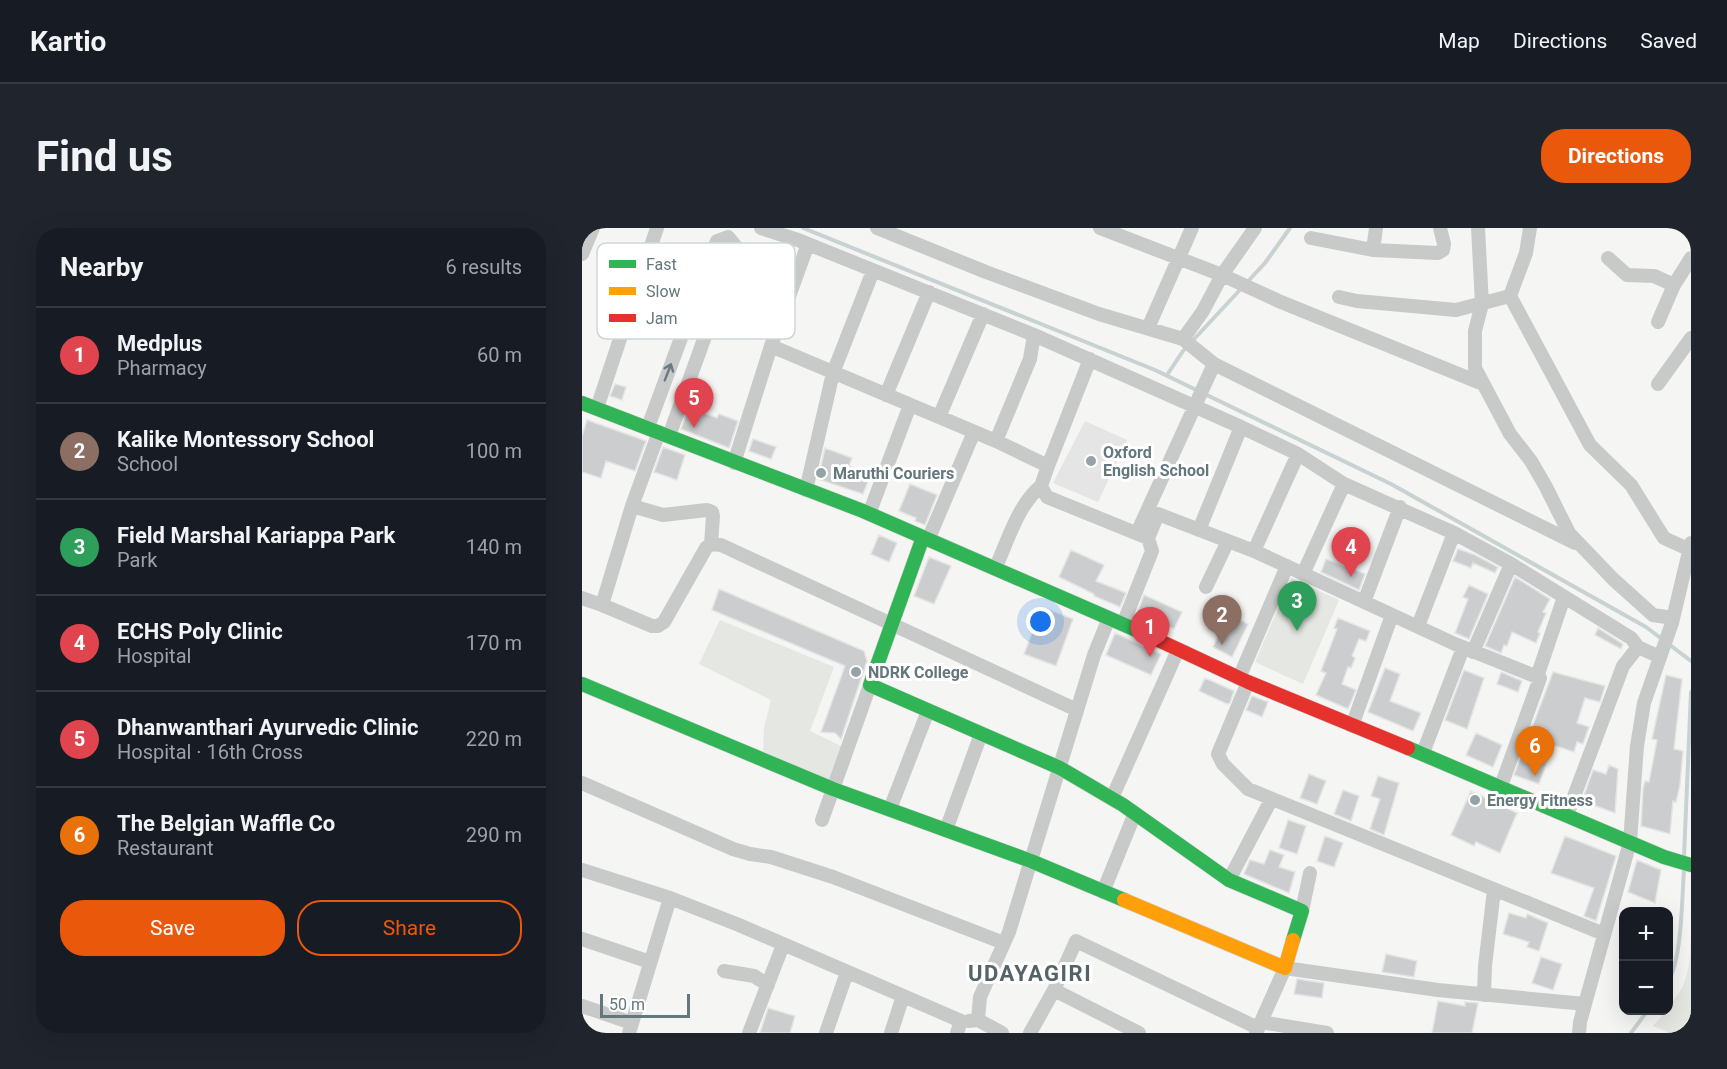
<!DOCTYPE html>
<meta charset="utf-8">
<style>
:root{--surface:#171b24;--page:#20242c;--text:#f1f3f6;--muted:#9ea1a6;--line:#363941;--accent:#ea580c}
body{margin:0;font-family:Roboto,sans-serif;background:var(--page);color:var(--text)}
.controls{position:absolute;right:18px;bottom:18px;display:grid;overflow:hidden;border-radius:12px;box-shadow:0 6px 24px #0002}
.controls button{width:54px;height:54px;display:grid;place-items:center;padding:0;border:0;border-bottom:2px solid var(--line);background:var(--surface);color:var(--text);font:30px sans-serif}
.scale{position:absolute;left:18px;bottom:15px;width:90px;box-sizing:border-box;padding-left:6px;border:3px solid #63777c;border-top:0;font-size:16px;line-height:21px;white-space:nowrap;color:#63777c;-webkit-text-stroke:4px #fff;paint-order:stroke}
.you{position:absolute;left:459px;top:394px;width:21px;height:21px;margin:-15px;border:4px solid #fff;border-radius:50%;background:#1a73e8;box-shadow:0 0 0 9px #1a73e833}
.badge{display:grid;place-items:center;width:39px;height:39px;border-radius:50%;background:var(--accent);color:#fff;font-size:20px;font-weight:700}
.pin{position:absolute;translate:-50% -50px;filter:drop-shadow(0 2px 3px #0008)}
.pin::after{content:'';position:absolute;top:32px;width:21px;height:18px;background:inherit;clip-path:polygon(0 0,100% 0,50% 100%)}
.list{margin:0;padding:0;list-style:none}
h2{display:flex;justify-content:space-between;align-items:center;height:78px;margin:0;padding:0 24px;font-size:26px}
h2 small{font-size:20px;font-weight:400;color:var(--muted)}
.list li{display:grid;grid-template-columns:39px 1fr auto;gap:18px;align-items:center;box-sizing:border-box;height:96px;padding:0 24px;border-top:2px solid var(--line)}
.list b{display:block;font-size:22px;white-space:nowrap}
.list p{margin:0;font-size:20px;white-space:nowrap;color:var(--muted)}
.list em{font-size:20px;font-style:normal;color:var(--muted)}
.actions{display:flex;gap:12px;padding:18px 24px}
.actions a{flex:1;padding:14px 0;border:2px solid var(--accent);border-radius:24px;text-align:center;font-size:21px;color:var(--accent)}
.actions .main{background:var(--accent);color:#fff}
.map{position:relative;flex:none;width:1109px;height:805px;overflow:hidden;border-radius:24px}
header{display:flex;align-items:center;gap:36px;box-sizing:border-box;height:84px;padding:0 30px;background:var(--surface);border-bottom:2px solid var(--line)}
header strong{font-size:28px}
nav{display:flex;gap:33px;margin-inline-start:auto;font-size:21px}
.intro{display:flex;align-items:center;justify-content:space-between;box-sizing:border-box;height:144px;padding:0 36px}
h1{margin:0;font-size:42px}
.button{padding:15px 27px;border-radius:24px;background:var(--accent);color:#fff;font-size:21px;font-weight:700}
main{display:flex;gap:36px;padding:0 36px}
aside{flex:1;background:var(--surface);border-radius:24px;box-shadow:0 6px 24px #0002}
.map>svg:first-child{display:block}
</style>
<header>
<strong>Kartio</strong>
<nav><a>Map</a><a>Directions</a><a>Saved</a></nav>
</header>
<div class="intro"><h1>Find us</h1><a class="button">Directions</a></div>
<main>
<aside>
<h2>Nearby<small>6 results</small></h2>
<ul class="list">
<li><span class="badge" style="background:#e0444e">1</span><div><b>Medplus</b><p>Pharmacy</p></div><em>60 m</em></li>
<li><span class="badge" style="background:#8d6e63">2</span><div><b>Kalike Montessory School</b><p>School</p></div><em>100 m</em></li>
<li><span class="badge" style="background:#2e9e5b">3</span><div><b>Field Marshal Kariappa Park</b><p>Park</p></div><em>140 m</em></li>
<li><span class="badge" style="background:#e0444e">4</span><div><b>ECHS Poly Clinic</b><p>Hospital</p></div><em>170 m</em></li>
<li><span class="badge" style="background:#e0444e">5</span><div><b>Dhanwanthari Ayurvedic Clinic</b><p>Hospital · 16th Cross</p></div><em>220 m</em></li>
<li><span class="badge" style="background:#e8710a">6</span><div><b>The Belgian Waffle Co</b><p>Restaurant</p></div><em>290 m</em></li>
</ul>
<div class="actions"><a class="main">Save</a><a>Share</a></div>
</aside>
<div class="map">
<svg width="1109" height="805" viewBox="0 0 1109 805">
<rect width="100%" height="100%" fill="#f5f5f4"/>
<path fill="#e4e5e4" d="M503,193l42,19 -29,62 -45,-19z"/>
<path fill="#e4e7e2" d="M709,350l48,22 -36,84 -48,-22z
M138,392l114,47 -24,64 33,16 -12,36 -68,-25 1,-30 7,-28 -72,-36z
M1109,713v92h-21l-17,-7 13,-15 2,-1c2,-8 9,-13 13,-20 8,-16 9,-32 10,-49z"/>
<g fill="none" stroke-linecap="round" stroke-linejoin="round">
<path stroke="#c8d2d2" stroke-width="4" d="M221,0l352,142 236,114 255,143 45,34
M585,147l16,-24 82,-88 25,-35
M1102,628l7,-164
M1086,753c14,-20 14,-86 16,-111
M1049,805l17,-23"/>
</g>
<path fill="#cbcdce" stroke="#e4e4e4" stroke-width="1.5" d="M33,156l11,3 -4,13 -12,-4z
M107,179l28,11 2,-4 19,7 -9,27 -48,-19z
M5,192l59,21 -11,30 -29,-10 -5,17 -19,-6v-36z
M171,211l23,8 -5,12 -22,-8z
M81,219l22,8 -8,25 -23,-8z
M243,220l27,10 -3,8 22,8 -8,20 -45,-15z
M328,256l27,11 -12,30 -10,-4 1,-3 -17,-7z
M297,307l18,8 -8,19 -18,-8z
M876,321l17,6 23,12 -3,6 -22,-10 -2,5 -18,-7z
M489,322l33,15 -8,16 30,12 -6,14 -26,-11v-2l-35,-17z
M347,329l22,9 -17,38 -20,-8z
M744,331l39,15 -6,16 -38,-18z
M933,349l35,22 -7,13 3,1 -8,19 2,1 -4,10 -24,-11 -5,14 -3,-1 -3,8 -16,-7z
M887,357l19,9 -19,45 -14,-6 13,-34 -5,-2z
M137,361l145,62 3,10 -26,78 -6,-6 -14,-1 24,-66 -133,-56z
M562,367l38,17 -8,17 -37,-15z
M460,379l31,12 -17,47 -32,-12z
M647,386l19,10 -16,33 -19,-10z
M756,390l32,13 -4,10 -7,-2 -7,17 3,2 -4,10 -3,-1 -6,17 14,6 -8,19 -32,-14 10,-22 -5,-2 16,-42 -3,-1z
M1016,400l25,16 -2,5 -26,-14z
M533,405l46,21 -10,21 -45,-20z
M803,440l15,6 -10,27 31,12 -8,18 -45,-19z
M882,442l20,8 -17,51 -22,-9z
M919,444l21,9 -4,11 -21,-8z
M971,444l52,14 -5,16 -15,-4 -8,25 12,4 -6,17 -6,-2 -3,10 -21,-7 -14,39 -25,-9z
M1084,447l16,4 -8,70 9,2 -3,34 -4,17 -3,-1 -3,33 -29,-8 2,-37 2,-8 4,1 8,-42 -5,-1z
M623,450l29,13 -4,12 -3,1 -28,-13z
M670,468l16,6 -6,15 -16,-7z
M894,505l26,12 -9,22 -27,-12z
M1027,537l9,4 -3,44 -33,-12 11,-31 13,4z
M727,546l17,7 -9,23 -17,-6z
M796,548l21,7 -15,52 -14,-6 10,-30 -9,-3z
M761,562l16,6 -8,25 -17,-7z
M889,563l46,22 -17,40 -24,-11 -2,4 -23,-11z
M706,592l18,6 -9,28 -18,-6z
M743,608l18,7 -9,24 -17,-6z
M983,608l51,20 -20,65 -12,-5 10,-28 -43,-15z
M688,622l14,5 -5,12 16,5 -6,21 -45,-19 6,-14 14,4z
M1055,632l24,10 -6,33 -27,-11z
M927,685l17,5 1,-4 21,9 -9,28 -12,-4 2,-5 -26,-8z
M804,726l31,7 -3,16 -32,-5z
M959,729l21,7 -9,26 -21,-7z
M715,751l27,4 -2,15 -28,-4z
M856,773l27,5v-4l13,1 -6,30h-40z
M186,780l27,8 -5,17h-30z"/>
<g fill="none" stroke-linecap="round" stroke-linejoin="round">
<g stroke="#d0d1d1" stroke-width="15">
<path id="fast" d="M0,175l281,108 280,122
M341,309l-53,148 190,83 63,37 106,75 73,31 -9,29
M0,456l251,105 198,72 93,39
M826,520l256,109 27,8"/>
</g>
<g stroke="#d0d1d1" stroke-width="15">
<path id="slow" d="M542,672l161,68 8,-28"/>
</g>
<g stroke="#d0d1d1" stroke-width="15">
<path id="jam" d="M561,405l105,49 160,66"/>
</g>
<path stroke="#c8caca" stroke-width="14" d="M179,0l37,12 236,95 -4,24 -34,82 -225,-95 37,-102
M295,0l109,44 113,42 84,25 31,25 -77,169
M518,0l122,47 -19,36 -20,28
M673,0l-33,47 59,27 202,82
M896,0l4,76 -7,27v37l35,66 21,27 15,26 23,46 44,46 40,36 20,3
M729,10l62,12 65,3 5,-3 1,-6 -4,-16
M791,22l3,-22
M0,26l11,-26
M1026,30l19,17 27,1 20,9
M928,68l80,149 41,40 33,53 24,11
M928,68l16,-43 4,-25
M757,69l18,4 99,9 54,-14
M1076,94l16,-37 17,-27
M566,100l44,-100
M452,107l207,92 57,27 46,30 110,49 57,31 120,74 7,9 22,10
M632,136l361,179
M1076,156l33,-46
M304,167l43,-103
M15,180l60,-180
M357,189l44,-103
M66,199l69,-186 11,-4
M87,208l68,-188 -9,-11
M414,213l52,25 -7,20 6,11 101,41 4,13 -29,73
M152,235l37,-117
M466,238l42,-107
M224,262l27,-117 40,-102
M50,278l31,9 44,-5 5,2 1,4 -2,28
M287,286l41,-109
M617,302l42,-103
M566,310l10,-24 96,37 201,93 85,34 -39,108
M346,312l46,-108
M672,323l44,-97
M413,341c13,-28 22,-63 46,-83
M721,346l41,-90
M624,359l22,-46
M0,370l20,7 50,21h6l6,-4 42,-74 5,-4 10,1 356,165
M782,374l36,-95
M20,377l30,-99 27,-74
M836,398l36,-93
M891,424l38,-88
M955,449l27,-80
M657,450l48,-112
M666,454l-30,72 5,10 25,25 356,145
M770,498l40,-111
M841,525l40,-105
M0,555l151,66 17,5 21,3 62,20 171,66
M530,570l66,-148
M308,581l38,-98
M985,587l56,-149 15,-19
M240,592l48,-135
M364,602l35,-96
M0,642l88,28 69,27 222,96 -4,12
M647,652l42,-80
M521,664l32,-79
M720,683l8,-38
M0,711l68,23
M142,743l30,5 14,9
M472,762l22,-49 182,87
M902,767l1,-29 9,-76
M0,778l50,17
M396,792l2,-23 29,-65 85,-277 15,-37
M387,793l9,-1 24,13
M679,794l66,11
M47,805l41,-135
M167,805l34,-88
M244,805l21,-61
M309,805l12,-37
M448,805l24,-43 85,43
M674,805l29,-65 153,22 147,14
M997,805l1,-11 50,-180 7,-96 7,-43 28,-80 19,-80"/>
<use href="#fast" stroke="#30b455" stroke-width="14"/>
<use href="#slow" stroke="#ff9f0a" stroke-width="14"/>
<use href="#jam" stroke="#e5322d" stroke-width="14"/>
</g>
<defs><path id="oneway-shaft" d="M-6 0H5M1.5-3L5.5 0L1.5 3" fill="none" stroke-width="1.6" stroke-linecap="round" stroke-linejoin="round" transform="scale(1.5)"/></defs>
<use stroke="#687b80" href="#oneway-shaft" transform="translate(86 144) rotate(-69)"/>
<g fill="#96a3a6" stroke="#fff" stroke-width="2">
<circle cx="509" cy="233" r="6"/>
<circle cx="239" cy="245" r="6"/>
<circle cx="274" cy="444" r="6"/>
<circle cx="893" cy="572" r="6"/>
</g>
<g text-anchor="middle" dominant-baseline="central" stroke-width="6" stroke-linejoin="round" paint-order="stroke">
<g font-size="16" font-weight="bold" fill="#63777c" stroke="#fff" text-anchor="start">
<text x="521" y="224">Oxford<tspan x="521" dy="18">English School</tspan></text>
<text x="251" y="245">Maruthi Couriers</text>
<text x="286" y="444">NDRK College</text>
<text x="905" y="572">Energy Fitness</text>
</g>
<g font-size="22" font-weight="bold" letter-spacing="1.5" fill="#556367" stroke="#fff">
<text x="448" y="745">UDAYAGIRI</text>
</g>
</g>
<rect x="15" y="15" width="198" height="96" rx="9" fill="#fff" stroke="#d0d6d8" stroke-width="1.5"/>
<rect x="27" y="32" width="27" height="8" fill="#30b455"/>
<rect x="27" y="59" width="27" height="8" fill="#ff9f0a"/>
<rect x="27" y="86" width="27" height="8" fill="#e5322d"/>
<g font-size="16" fill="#63777c">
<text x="64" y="42">Fast</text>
<text x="64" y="69">Slow</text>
<text x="64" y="96">Jam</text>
</g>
</svg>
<div class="controls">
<button>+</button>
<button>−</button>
</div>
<div class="scale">50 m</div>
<div class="you"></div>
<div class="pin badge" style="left:568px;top:429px;background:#e0444e">1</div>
<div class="pin badge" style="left:640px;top:417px;background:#8d6e63">2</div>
<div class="pin badge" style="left:715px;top:403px;background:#2e9e5b">3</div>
<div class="pin badge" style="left:769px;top:349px;background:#e0444e">4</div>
<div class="pin badge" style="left:112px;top:200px;background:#e0444e">5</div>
<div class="pin badge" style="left:953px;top:548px;background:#e8710a">6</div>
</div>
</main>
